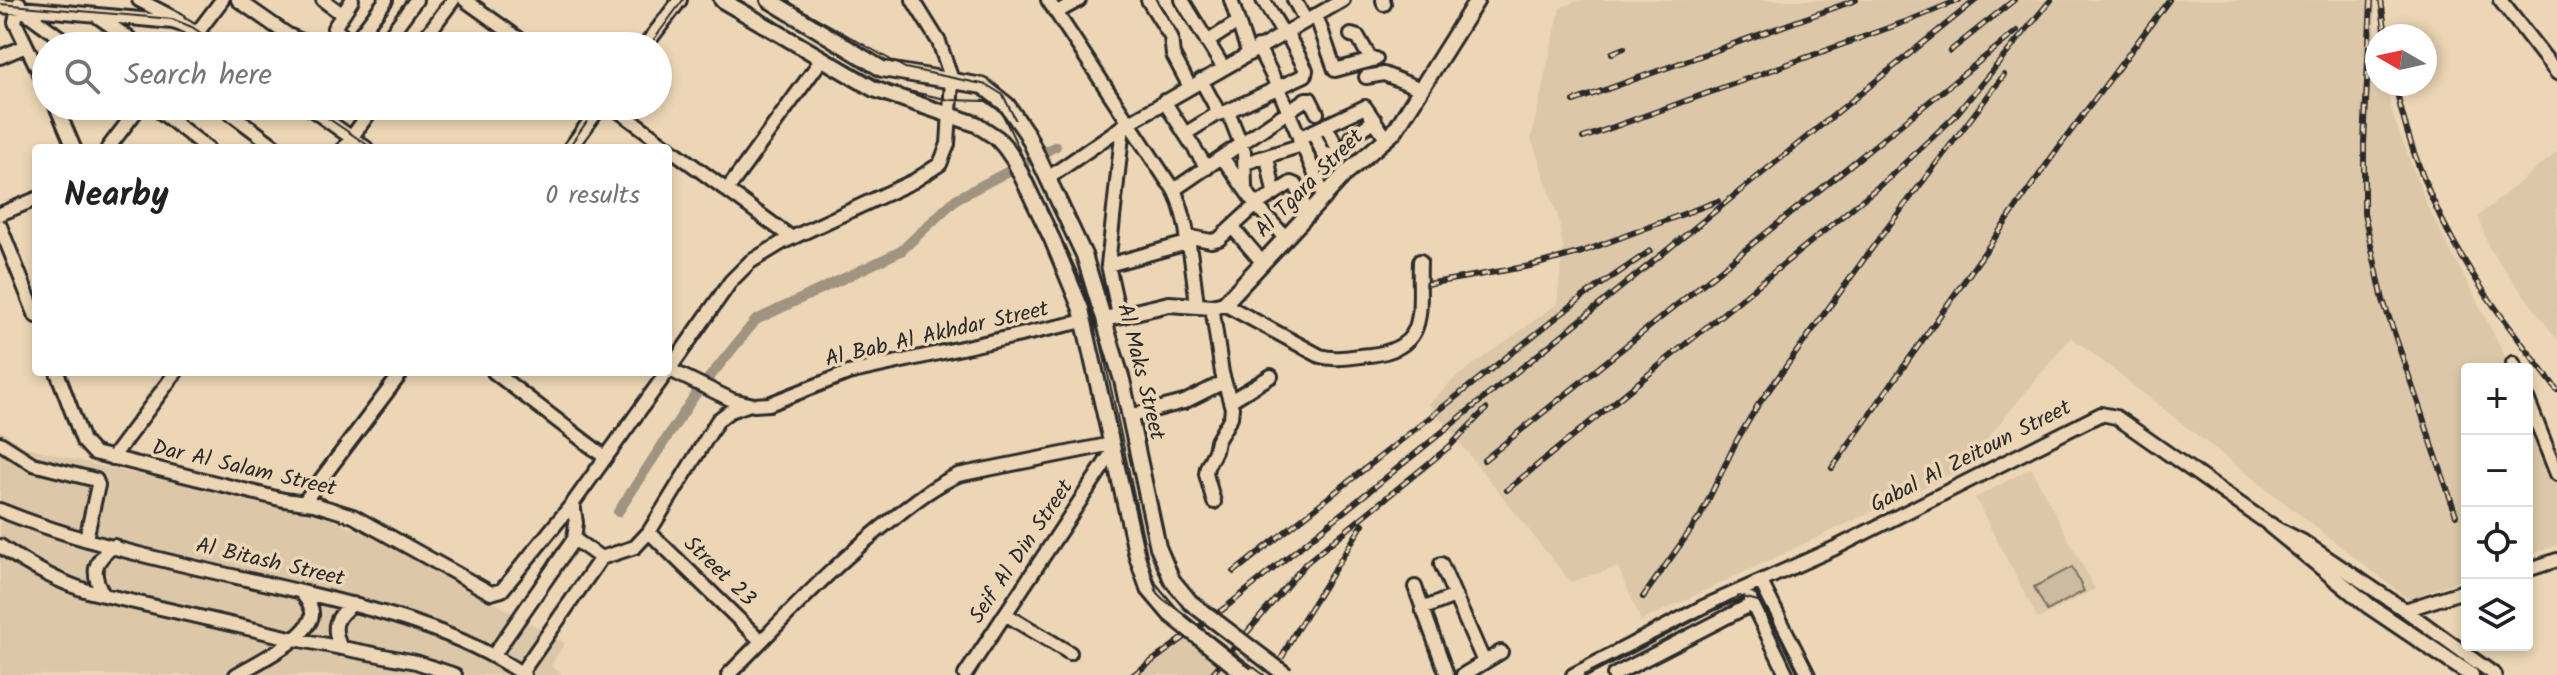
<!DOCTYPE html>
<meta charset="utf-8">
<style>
:root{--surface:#fff;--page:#f2f2f2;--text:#202124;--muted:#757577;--line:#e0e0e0}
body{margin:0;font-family:Kalam,sans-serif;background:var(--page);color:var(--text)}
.controls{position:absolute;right:24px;bottom:24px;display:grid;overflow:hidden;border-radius:8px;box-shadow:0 4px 12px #0003}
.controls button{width:72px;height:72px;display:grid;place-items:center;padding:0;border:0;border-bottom:2px solid var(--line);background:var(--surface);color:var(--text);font:40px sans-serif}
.compass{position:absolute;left:2365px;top:24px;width:72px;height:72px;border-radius:50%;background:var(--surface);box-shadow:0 4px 12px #0003;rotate:279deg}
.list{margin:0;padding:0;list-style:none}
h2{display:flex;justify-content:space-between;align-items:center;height:104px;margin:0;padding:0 32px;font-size:34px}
h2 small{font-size:26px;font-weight:400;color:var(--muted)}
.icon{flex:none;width:44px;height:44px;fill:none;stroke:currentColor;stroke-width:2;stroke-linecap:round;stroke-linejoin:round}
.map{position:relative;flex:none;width:2557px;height:675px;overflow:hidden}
.search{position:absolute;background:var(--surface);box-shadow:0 4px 12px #0003;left:32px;top:32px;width:640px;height:88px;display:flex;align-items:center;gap:20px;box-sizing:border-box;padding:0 28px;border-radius:44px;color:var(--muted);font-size:30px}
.panel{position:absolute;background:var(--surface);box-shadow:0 4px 12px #0003;left:32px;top:144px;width:640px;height:232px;border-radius:8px}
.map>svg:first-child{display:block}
</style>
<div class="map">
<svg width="2557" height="675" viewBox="0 0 2557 675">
<rect width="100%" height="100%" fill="#ecd6b5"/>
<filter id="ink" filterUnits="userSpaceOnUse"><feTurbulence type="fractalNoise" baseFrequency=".0125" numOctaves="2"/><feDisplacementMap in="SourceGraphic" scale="16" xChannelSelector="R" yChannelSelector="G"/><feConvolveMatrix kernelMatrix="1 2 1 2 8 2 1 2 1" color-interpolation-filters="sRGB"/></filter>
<g filter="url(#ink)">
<path fill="#dcc8a9" d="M1580,0h795l2,84h8l8,32 34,89 85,164h-45v209l-59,21 -337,-262 -109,132 -321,152 -23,-54 -48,15 -141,-178 27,-27 101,-73 6,-57 -5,-30 -27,-79 29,-130z
M2557,152v187l-67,-89 -12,-34z
M2527,409l30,76v60l-30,11z
M0,430l23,16 73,19 221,48 92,40 156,90 -14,23 12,9h-563z
M2031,468l64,121 -57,30 -63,-121z
M1187,640l45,35h-94l44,-31z"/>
<path fill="#cdba9f" stroke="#7c7265" stroke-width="2" d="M2072,567l12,24 -37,20 -13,-24z"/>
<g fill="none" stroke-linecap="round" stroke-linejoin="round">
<path stroke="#a0937f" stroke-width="10" d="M618,512l77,-117 61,-75 145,-69 55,-52 100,-53"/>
<g stroke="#2b2b2b" stroke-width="18">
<path id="minor" d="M139,0l39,20
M238,0l50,35 26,11
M323,0l19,14
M352,0l-18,28 20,18
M465,0l64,46
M1048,0l120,182c19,18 25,94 29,122
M1148,0l23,37 2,18 17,32
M1182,0l41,67
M1231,0l17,52
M1263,0l20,33
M1294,0l12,21
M1383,0l1,4
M2500,0l57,73
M19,3l-4,19 31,64
M0,6l173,16 12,4 31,20
M24,11l48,35
M1057,12l22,-12
M1316,15l19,55 41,-11
M97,16l43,30
M1351,35l7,2 13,23
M1207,42l31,-20
M352,45l34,-45
M187,46l35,-46
M382,46l34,-46
M419,46l34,-46
M645,46l35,-46
M1258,47l20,40 47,111
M0,57l26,-11
M1366,77l18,-3 37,15
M1201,80l18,33
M1164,101l43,67
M56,106l18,42
M153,106l54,42
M221,106l56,42
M307,106l59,42
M612,106l180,132
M1228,111l16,41 1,34
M1326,126l11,21
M1313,132l11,23 8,-1
M1185,134l30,-19 13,-4 77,-36 1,-5 -20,-38
M1351,137l24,-17
M1299,138l66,-31 22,32
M108,148l32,-42
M344,148l30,-42
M570,148l31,-42
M1222,157l34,48 30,33
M1267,157l7,35
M1245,163l57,-18
M1048,178l75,-52
M1175,189l131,-90h4l7,14
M727,190l95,-131
M0,214l36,-15
M0,226l36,90
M1233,228l30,35
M1186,236l25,5 8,-2 37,-34 35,-22 5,2 12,30
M1108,265l79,-22
M1224,304l96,52c16,5 34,0 50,-1 61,-7 48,-45 50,-94
M1212,307l10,66 10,35 -1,9 -14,24 -2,10 -8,16 -1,7 8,28
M1119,315l-11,-50 15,-139 220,-126
M2513,363l3,6
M668,369l64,31 22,5 15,-1 79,-31 236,-52
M668,371l63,-90 19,-19 33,-20 131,-61 26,-17 8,-20 4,-64 -13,-38 -26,-42
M57,372l26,69 11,12 190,47 30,4 39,12 138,77 11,-3 71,-87 94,-131
M494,372l111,85
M2527,398l30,76
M1230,401l41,-25
M1130,416l54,-14 40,-20
M0,443l33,21 63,16 2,5 -12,54
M112,458l64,-86
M304,502l98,-130
M0,510c96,39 201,58 302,82 76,18 156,38 222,83
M649,532l112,109
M574,539l27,19
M0,546c29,20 57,36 91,46l204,47 121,23 39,13
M1441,564l43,98
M2527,570l30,-10
M1761,582l47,93
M1415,587l32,88
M103,594c-12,-21 -10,-33 11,-48
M1750,599l37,76
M1422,609l33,-13
M2405,610l62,-20
M1005,614l65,39
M341,648c-10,-21 -6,-31 12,-44
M493,656l81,-117 2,-16 -3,-20
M521,673l80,-115 34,-11 14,-15 69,-112 12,-9 17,-6
M236,675c18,-11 73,-37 76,-60 1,-9 -6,-16 -11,-23
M728,675c54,-54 106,-112 167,-158 20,-16 39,-31 63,-42l154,-31
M965,675l148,-224
M1463,675l38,-23
M1573,675l130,-68 132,-59 266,-134 15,3 154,108 32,16 103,69 90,65
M1614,675l138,-71"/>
</g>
<g stroke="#2b2b2b" stroke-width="20">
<path id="major" d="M722,0l152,89 102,35 21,14 8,9 9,13 38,79 29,70 56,247 11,32 22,26
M769,0l113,69 101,17 24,19 20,29 57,121 38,125 36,167 14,33 18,22
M1105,319l64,-15 43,3 12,-3 122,-131 48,-41 83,-132
M2270,525l99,81 102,69"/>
</g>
<use href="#minor" stroke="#ecd6b5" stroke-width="12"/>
<use href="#major" stroke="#ecd6b5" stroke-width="14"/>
<path stroke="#2b2b2b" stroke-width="2" d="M737,0l153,87 60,13 36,1 16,12 80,170 14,36 55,255 6,19 6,6 101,76
M785,0l120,68 82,17 16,10 12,24
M0,4l172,15 20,8 28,19
M649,46l34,-46
M310,106l62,42
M568,148l30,-42
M1584,675l155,-79 19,5 10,9 33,65"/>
<g stroke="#2b2b2b" stroke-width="6">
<path id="rail" d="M2371,0l-7,143v70l19,87 73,215
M2381,0l5,36
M1950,51l64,-51
M1612,53l12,-5
M2395,84c13,61 37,123 69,176 27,46 62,88 93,130
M1574,101l282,-101
M1583,138l330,-119 46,-19
M1427,284l103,-18 52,-14 136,-51
M1484,460l533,-429
M1832,468l227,-321 110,-147
M1507,490l383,-313 64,-60 97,-117
M1234,572l346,-273 70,-48
M1643,597l57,-80 37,-77 21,-35 117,-161 129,-169
M1133,675l93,-68 750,-607
M1211,675l95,-112 144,-117 36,-37
M1273,675l21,-41 69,-110"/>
</g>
<use href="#rail" stroke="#ecd6b5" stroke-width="3" stroke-dasharray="9" stroke-linecap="butt"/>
<g stroke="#2b2b2b" stroke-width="20" stroke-linecap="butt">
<path id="major-bridge" d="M1190,602l96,73
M1170,614l76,61"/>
</g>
<use href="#major-bridge" stroke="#ecd6b5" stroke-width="14"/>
</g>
</g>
<g text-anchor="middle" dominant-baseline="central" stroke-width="7" stroke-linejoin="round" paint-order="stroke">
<g font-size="22" fill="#2b2b2b" stroke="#ecd6b5">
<text transform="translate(1310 184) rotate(-45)">Al Tgara Street</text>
<text transform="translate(937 335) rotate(-13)">Al Bab Al Akhdar Street</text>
<text transform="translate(1140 372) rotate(76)">Al Maks Street</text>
<text transform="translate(1971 457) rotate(-27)">Gabal Al Zeitoun Street</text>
<text transform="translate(244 469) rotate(13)">Dar Al Salam Street</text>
<text transform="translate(1022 552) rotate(-56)">Seif Al Din Street</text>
<text transform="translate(270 563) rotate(13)">Al Bitash Street</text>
<text transform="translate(719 572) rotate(44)">Street 23</text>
</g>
</g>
</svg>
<div class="controls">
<button>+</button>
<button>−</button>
<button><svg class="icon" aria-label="locate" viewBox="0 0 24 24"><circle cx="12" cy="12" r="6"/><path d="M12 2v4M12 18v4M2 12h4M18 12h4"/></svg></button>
<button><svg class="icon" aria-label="layers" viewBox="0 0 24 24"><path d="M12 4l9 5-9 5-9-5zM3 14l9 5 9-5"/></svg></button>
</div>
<svg class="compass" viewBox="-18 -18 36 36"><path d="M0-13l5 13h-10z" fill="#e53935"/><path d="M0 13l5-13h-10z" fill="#757577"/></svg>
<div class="search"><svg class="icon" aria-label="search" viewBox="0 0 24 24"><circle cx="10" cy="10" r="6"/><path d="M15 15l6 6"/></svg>Search here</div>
<section class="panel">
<h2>Nearby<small>0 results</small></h2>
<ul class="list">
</ul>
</section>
</div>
